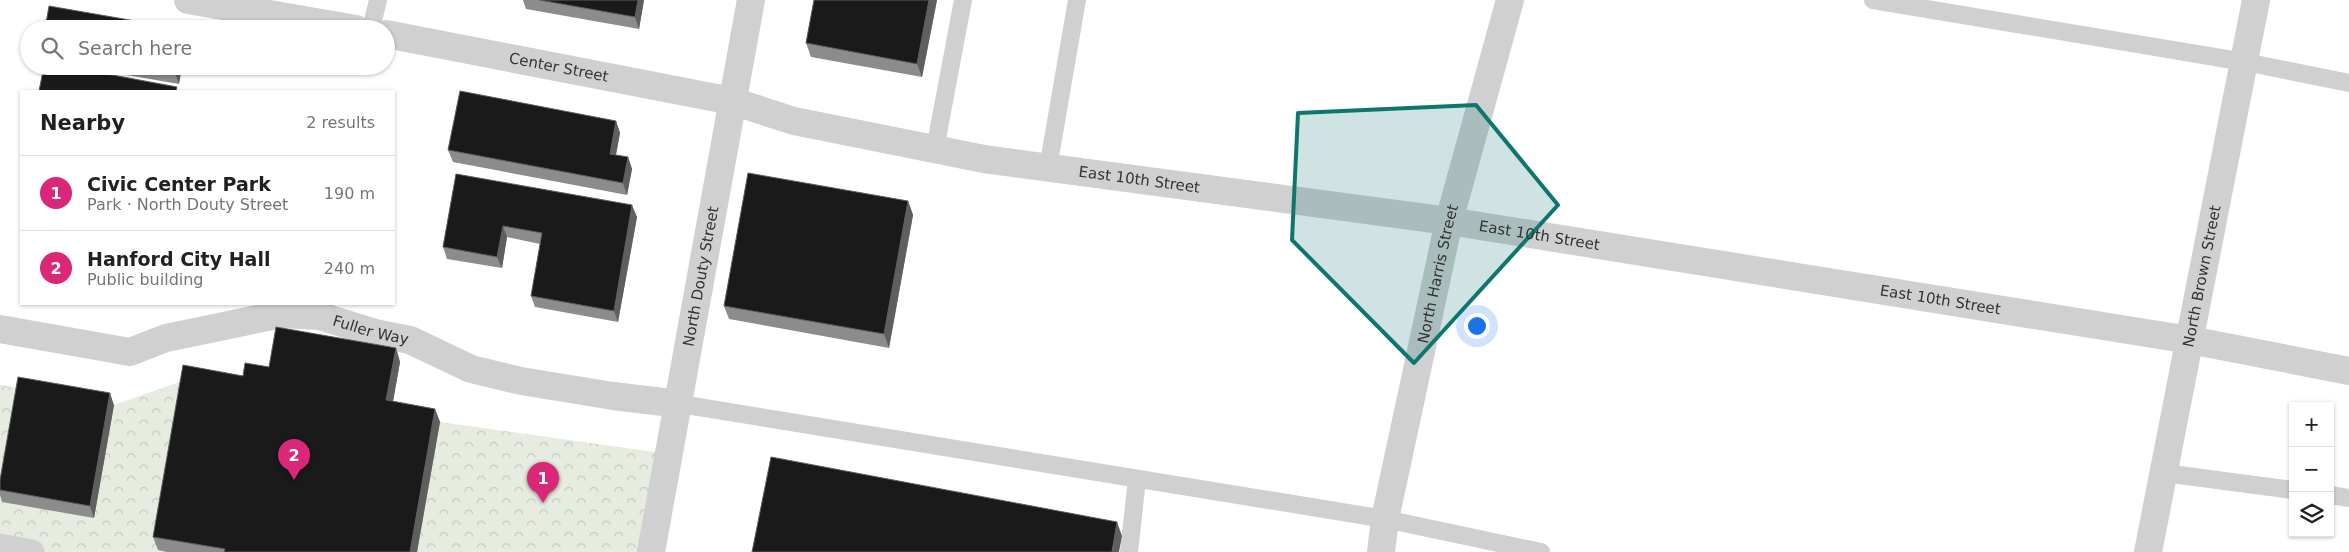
<!DOCTYPE html>
<meta charset="utf-8">
<style>
:root{--surface:#fff;--page:#f6f6f6;--text:#202124;--muted:#757577;--line:#e0e0e0;--accent:#db2777}
body{margin:0;font-family:"DejaVu Sans",sans-serif;background:var(--page);color:var(--text)}
.controls{position:absolute;right:15px;bottom:15px;display:grid;overflow:hidden;border-radius:0px;box-shadow:0 1px 4px #0004}
.controls button{width:45px;height:45px;display:grid;place-items:center;padding:0;border:0;border-bottom:1px solid var(--line);background:var(--surface);color:var(--text);font:25px sans-serif}
.you{position:absolute;left:1476px;top:325px;width:18px;height:18px;margin:-12px;border:4px solid #fff;border-radius:50%;background:#1a73e8;box-shadow:0 0 0 8px #1a73e833}
.badge{display:grid;place-items:center;width:32px;height:32px;border-radius:50%;background:var(--accent);color:#fff;font-size:16px;font-weight:700}
.pin{position:absolute;translate:-50% -41px;filter:drop-shadow(0 1px 2px #0008)}
.pin::after{content:'';position:absolute;top:26px;width:18px;height:15px;background:inherit;clip-path:polygon(0 0,100% 0,50% 100%)}
.list{margin:0;padding:0;list-style:none}
h2{display:flex;justify-content:space-between;align-items:center;height:65px;margin:0;padding:0 20px;font-size:21px}
h2 small{font-size:16px;font-weight:400;color:var(--muted)}
.list li{display:grid;grid-template-columns:32px 1fr auto;gap:15px;align-items:center;box-sizing:border-box;height:75px;padding:0 20px;border-top:1px solid var(--line)}
.list b{display:block;font-size:19px;white-space:nowrap}
.list p{margin:0;font-size:16px;white-space:nowrap;color:var(--muted)}
.list em{font-size:16px;font-style:normal;color:var(--muted)}
.icon{flex:none;width:28px;height:28px;fill:none;stroke:currentColor;stroke-width:2;stroke-linecap:round;stroke-linejoin:round}
.map{position:relative;flex:none;width:2349px;height:552px;overflow:hidden}
.search{position:absolute;background:var(--surface);box-shadow:0 1px 4px #0004;left:20px;top:20px;width:375px;height:55px;display:flex;align-items:center;gap:12px;box-sizing:border-box;padding:0 18px;border-radius:28px;color:var(--muted);font-size:19px}
.panel{position:absolute;background:var(--surface);box-shadow:0 1px 4px #0004;left:20px;top:90px;width:375px;height:215px;border-radius:0px}
.map>svg:first-child{display:block}
</style>
<div class="map">
<svg width="2349" height="552" viewBox="0 0 2349 552">
<defs>
<pattern id="park-crowns" width="20" height="18" patternUnits="userSpaceOnUse" patternTransform="scale(1.25)"><rect width="20" height="18" fill="#e6ecdf"/><path d="M2 6a3 3 0 1 1 6 0M12 15a3 3 0 1 1 6 0" fill="none" stroke="#c6cbc0"/></pattern>
</defs>
<rect width="100%" height="100%" fill="#fff"/>
<path fill="url(#park-crowns)" d="M188,379l-21,173h-167v-167l114,20z
M440,422l229,32 -18,98h-234z"/>
<g fill="none" stroke-linecap="round" stroke-linejoin="round">
<path stroke="#d0d0d0" stroke-width="18" d="M1873,0l372,62 104,21
M371,29l7,-29
M935,149l28,-149
M1048,168l29,-168
M680,404l705,115 156,33
M2164,473l129,17
M2330,495l19,3
M1129,552l8,-73"/>
<path stroke="#d0d0d0" stroke-width="25" d="M0,546l32,6"/>
<g stroke="#d0d0d0" stroke-width="28">
<path d="M188,0l168,29"/>
<path id="s1" d="M386,34l346,67 62,20 190,38 465,62 741,119 159,31"/>
<path id="s2" d="M0,329l130,23 36,-14 116,-24 38,2 55,17 35,7 61,29 50,12 92,15 67,8"/>
<path id="s3" d="M1381,552l4,-33 64,-298 61,-221"/>
<path id="s4" d="M2148,552l108,-552"/>
</g>
<path stroke="#d0d0d0" stroke-width="28" id="s5" d="M651,552l100,-552"/>
</g>
<path fill="#8c8c8c" d="M523,0h121l-5,29 -113,-20z
M814,0h123l-15,77 -111,-20 -5,-14z
M74,66h108l-3,18z
M616,121l4,12 -4,22 12,2 4,12 -5,26 -174,-33 -5,-12z
M456,174l181,43 -19,105 -83,-15 -4,-11 9,-52 -33,-7 -5,31 -55,-9 -4,-12z
M908,201l5,14 -24,133 -160,-29 -5,-13z
M396,348l4,14 -7,39 42,8 5,13 -23,130h-250l-9,-2 -5,-13 90,-161 26,-9z
M114,405l-20,113 -92,-16 -2,-7v-15z"/>
<path fill="#5f5f5f" d="M638,0h6l-5,29 -4,-12z
M929,0h8l-15,77 -5,-13z
M176,66h6l-3,18 -4,-11z
M616,121l4,12 -6,32 -4,-11z
M628,157l4,12 -5,26 -4,-12z
M908,201l5,14 -24,133 -5,-14z
M632,205l5,12 -19,105 -4,-11z
M503,226l4,11 -5,31 -5,-11z
M396,348l4,14 -9,51 -5,-13z
M110,393l4,12 -20,113 -4,-12z
M435,409l5,13 -23,130h-7z
M1117,522l5,14 -3,16h-7z"/>
<path fill="#1a1a1a" stroke="#5f5f5f" d="M539,0h99l-3,17z
M814,0h115l-12,64 -111,-21z
M49,6l132,23h-136z
M44,66h20l113,21 -1,4h-137z
M137,66h39l-1,7z
M460,91l156,30 -6,33 18,3 -5,26 -175,-33z
M748,173l160,28 -24,133 -160,-28z
M456,174l176,31 -18,106 -83,-15 11,-63 -39,-7 -6,31 -54,-10z
M276,327l120,21 -10,52 49,9 -25,143h-186l1,-3 -72,-12 30,-172 60,11 2,-13 24,4z
M18,377l92,16 -20,113 -90,-16v-10z
M771,457l346,65 -5,30h-360z"/>
<path fill="#0f766e" fill-opacity="0.2" stroke="#0f766e" stroke-width="4" stroke-linejoin="round" d="M1476,105l82,100 -144,158 -122,-123 6,-127z"/>
<g text-anchor="middle" dominant-baseline="central" stroke-width="5" stroke-linejoin="round" paint-order="stroke">
<g font-size="15" fill="#333" stroke="#fff">
<text stroke="none"><textPath href="#s1" startOffset="176">Center Street</textPath></text>
<text stroke="none"><textPath href="#s1" startOffset="768">East 10th Street</textPath></text>
<text stroke="none"><textPath href="#s1" startOffset="1172">East 10th Street</textPath></text>
<text stroke="none"><textPath href="#s3" startOffset="284">North Harris Street</textPath></text>
<text stroke="none"><textPath href="#s5" startOffset="280">North Douty Street</textPath></text>
<text stroke="none"><textPath href="#s4" startOffset="281">North Brown Street</textPath></text>
<text stroke="none"><textPath href="#s1" startOffset="1578">East 10th Street</textPath></text>
<text stroke="none"><textPath href="#s2" startOffset="380">Fuller Way</textPath></text>
</g>
</g>
</svg>
<div class="controls">
<button>+</button>
<button>−</button>
<button><svg class="icon" aria-label="layers" viewBox="0 0 24 24"><path d="M12 4l9 5-9 5-9-5zM3 14l9 5 9-5"/></svg></button>
</div>
<div class="you"></div>
<div class="pin badge" style="left:543px;top:503px">1</div>
<div class="pin badge" style="left:294px;top:480px">2</div>
<div class="search"><svg class="icon" aria-label="search" viewBox="0 0 24 24"><circle cx="10" cy="10" r="6"/><path d="M15 15l6 6"/></svg>Search here</div>
<section class="panel">
<h2>Nearby<small>2 results</small></h2>
<ul class="list">
<li><span class="badge">1</span><div><b>Civic Center Park</b><p>Park · North Douty Street</p></div><em>190 m</em></li>
<li><span class="badge">2</span><div><b>Hanford City Hall</b><p>Public building</p></div><em>240 m</em></li>
</ul>
</section>
</div>
